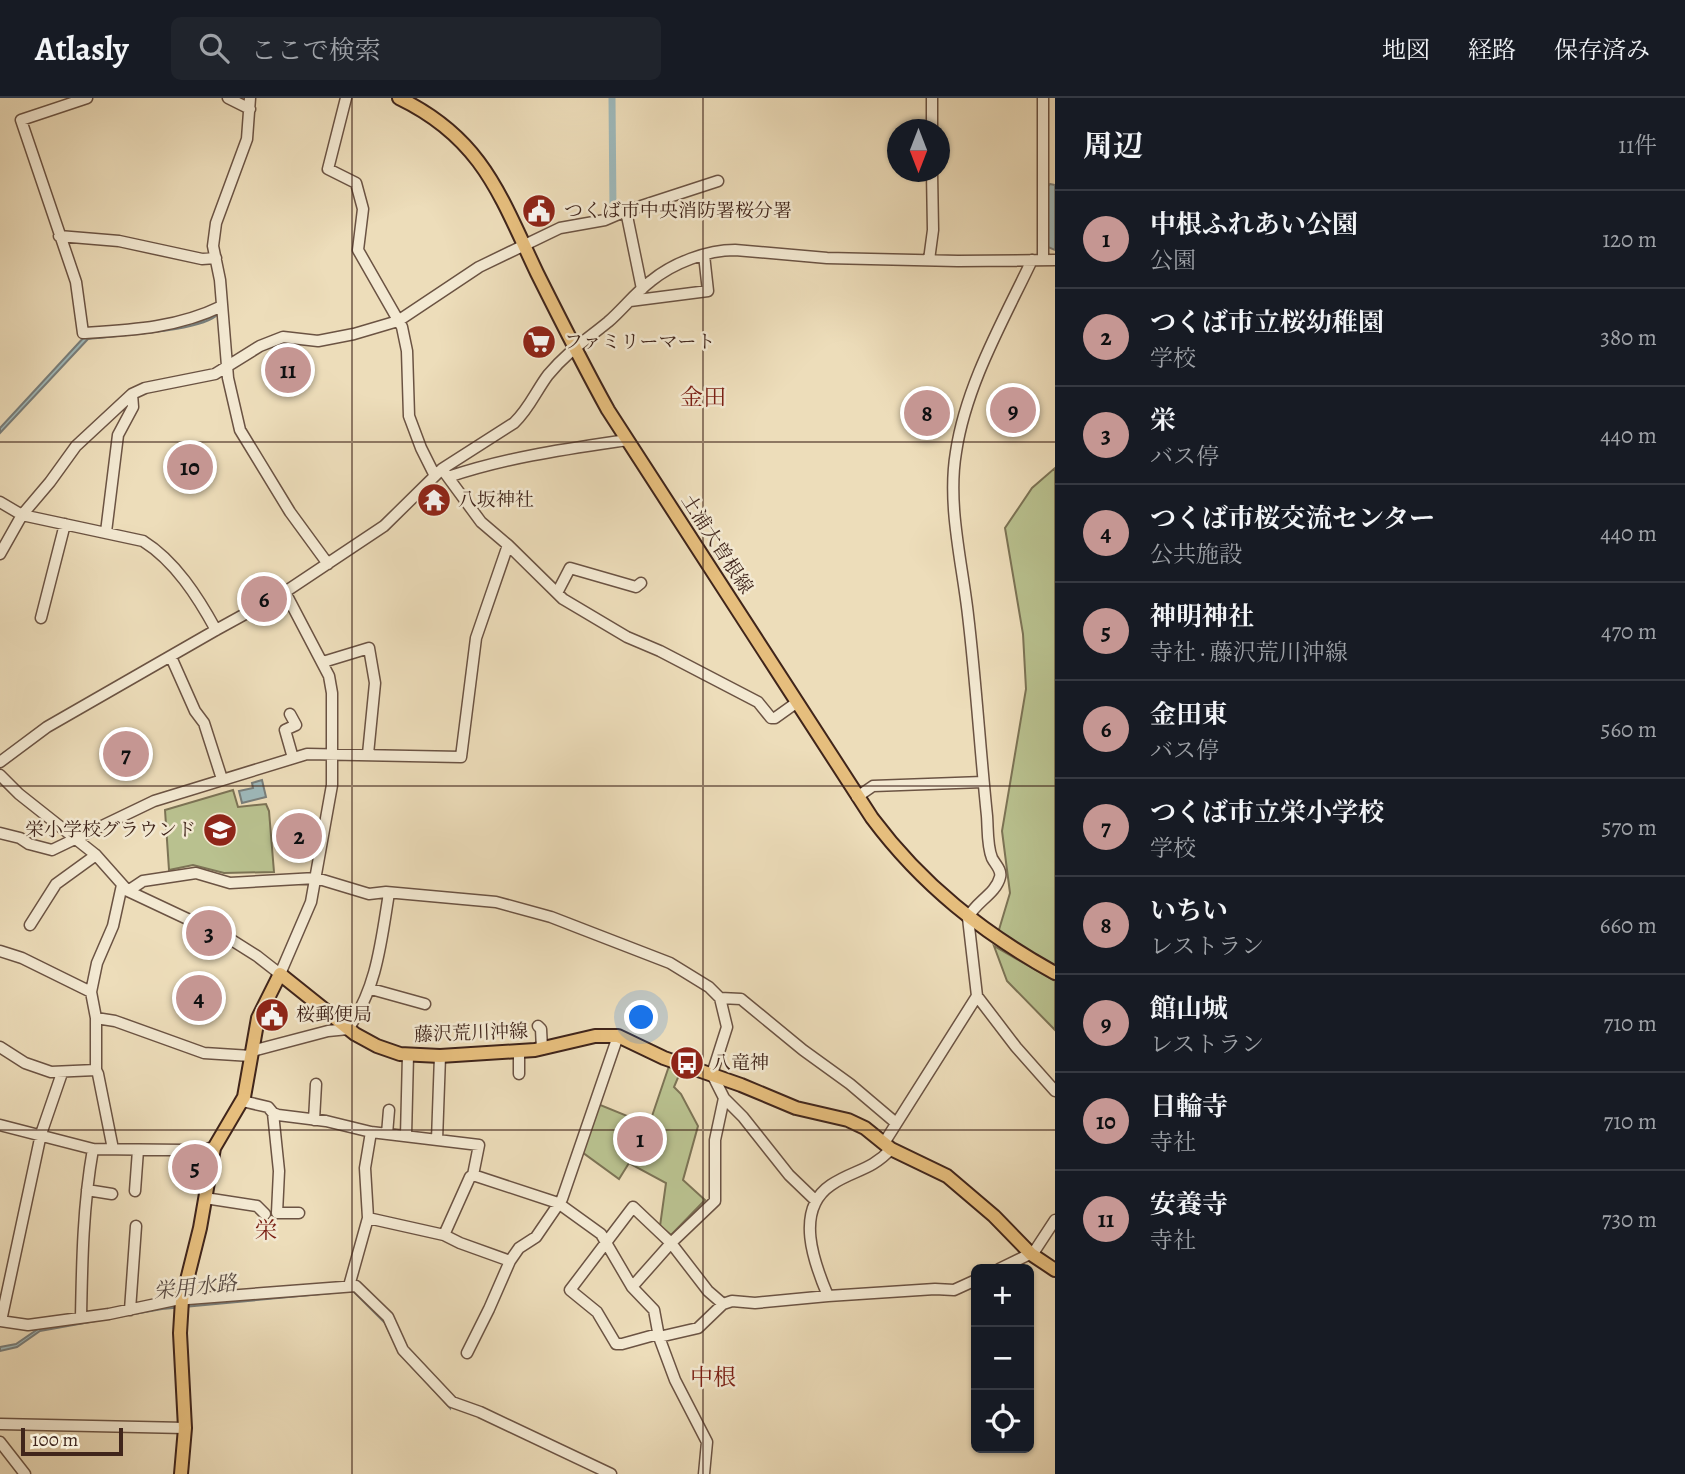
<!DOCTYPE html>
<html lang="ja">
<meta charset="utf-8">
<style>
:root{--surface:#171b24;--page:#20242c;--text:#f1f3f6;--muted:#9ea1a6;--line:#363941;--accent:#c59692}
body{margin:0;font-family:Alegreya,"Noto Serif JP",serif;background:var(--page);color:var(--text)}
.controls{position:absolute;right:21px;bottom:21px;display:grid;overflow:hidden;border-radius:10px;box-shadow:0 2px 5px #0004}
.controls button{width:63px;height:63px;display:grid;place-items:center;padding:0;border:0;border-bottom:2px solid var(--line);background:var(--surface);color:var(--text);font:35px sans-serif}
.compass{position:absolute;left:887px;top:21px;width:63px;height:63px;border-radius:50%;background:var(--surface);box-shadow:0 2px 5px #0004;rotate:180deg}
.scale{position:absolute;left:21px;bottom:18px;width:102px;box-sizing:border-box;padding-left:7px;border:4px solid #40251b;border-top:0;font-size:19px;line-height:24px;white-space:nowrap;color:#40251b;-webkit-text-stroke:5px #f3e9d2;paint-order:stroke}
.you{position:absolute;left:642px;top:920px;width:24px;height:24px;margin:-18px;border:5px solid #fff;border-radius:50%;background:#1a73e8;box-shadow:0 0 0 10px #1a73e833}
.badge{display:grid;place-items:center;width:46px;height:46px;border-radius:50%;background:var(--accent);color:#111;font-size:23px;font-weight:700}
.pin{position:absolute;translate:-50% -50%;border:4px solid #fff;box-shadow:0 2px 7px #0006}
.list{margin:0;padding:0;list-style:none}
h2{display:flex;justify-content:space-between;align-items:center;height:91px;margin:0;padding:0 28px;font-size:30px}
h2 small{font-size:23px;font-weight:400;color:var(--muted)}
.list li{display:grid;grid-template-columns:46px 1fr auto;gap:21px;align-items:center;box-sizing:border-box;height:98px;padding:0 28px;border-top:2px solid var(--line)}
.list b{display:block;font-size:26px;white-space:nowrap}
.list p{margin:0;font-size:23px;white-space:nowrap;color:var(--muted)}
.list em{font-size:23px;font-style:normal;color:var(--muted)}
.icon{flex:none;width:38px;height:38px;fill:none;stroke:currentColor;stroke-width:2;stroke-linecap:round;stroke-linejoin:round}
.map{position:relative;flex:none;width:1055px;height:1376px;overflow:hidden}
header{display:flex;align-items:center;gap:42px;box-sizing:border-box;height:98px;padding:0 35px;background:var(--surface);border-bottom:2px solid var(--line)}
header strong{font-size:33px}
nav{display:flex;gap:38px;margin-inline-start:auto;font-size:24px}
.search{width:490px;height:63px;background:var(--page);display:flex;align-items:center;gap:18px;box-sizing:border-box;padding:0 24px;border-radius:10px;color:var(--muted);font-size:26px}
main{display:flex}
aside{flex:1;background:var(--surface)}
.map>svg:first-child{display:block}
</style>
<header>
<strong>Atlasly</strong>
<div class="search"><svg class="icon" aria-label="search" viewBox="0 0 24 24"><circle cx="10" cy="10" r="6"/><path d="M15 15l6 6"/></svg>ここで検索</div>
<nav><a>地図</a><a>経路</a><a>保存済み</a></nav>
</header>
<main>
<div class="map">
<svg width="1055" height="1376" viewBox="0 0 1055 1376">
<rect width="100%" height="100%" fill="#edddba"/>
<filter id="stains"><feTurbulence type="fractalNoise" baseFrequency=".00286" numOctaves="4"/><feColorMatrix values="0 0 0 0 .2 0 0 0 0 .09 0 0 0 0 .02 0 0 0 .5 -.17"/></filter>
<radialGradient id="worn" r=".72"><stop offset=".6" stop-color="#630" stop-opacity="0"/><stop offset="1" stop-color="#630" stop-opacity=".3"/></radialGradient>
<path fill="#b9c18f" stroke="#7c7355" stroke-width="2" d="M1055,370v498l-57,-33 12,-40 -8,-62 24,-142 -3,-55 -18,-106 27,-40z
M233,692l5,17 28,-3 3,7 5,61 -50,1 -31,-8 -24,5 -4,-60z
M306,718l9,10v13l-33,-2 -1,-15 3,-5z
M994,848l61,35v49l-48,-49z
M670,965l12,5 -8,19 7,7 17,32 -15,54 22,20 -34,35 -11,-9 6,-43 -37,-20 -10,16 -37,-27 16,-48 51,21z"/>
<path fill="#9eb9bb" stroke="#787e7b" stroke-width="2" d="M1050,86l5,1v65l-7,-3 -1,-60z
M218,216c-16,18 -103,21 -130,25l-88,94v-5l86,-93 112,-13z
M262,682l4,17 -24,6 -3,-12 14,-3 -1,-5z
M355,1190l33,32 12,29 50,55v4l-51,-55 -14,-30 -32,-32 -191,18 -122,22 -23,16 -17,4v-4l16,-3 22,-15 123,-23z"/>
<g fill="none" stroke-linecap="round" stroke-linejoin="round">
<path stroke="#787e7b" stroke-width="2" d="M218,218l2,19"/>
<path stroke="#9eb9bb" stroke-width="7" d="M612,0l1,112"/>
<g stroke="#6b5343" stroke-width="13">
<path id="minor" d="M87,0l-66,22 55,162 7,51c49,-3 94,-5 139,-27
M228,0l22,11
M250,0l-3,41 -31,84 -3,23 7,34 8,98 12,52 50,82 38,52
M346,0l-18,71 28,14 7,26 -5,41 44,77 5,24 2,65 12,32 14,28
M932,0v32
M1043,0v162
M626,113l16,78
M59,138l60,5 83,18 14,-1
M929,162l4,-30 -1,-58
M1032,162c-29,61 -66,125 -76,192 -9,53 6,110 12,163 8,67 12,134 19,201 1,13 0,30 5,42 3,6 10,12 8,19 -4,17 -26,26 -32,41l9,78 39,51 39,44
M630,203l78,-10 -4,-36
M442,371l39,53 27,23 55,54 64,38 33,14 98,51 13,16h4l21,-15
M448,379c59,-20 118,-28 179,-37
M0,404l22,13 121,26c32,20 55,56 73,89
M106,434l12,-97 15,-28 -1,-13
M0,456l22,-39 28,-33 26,-36 56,-52 13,-6 70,-14 45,-28 23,-9 35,4 36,-7 44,-13 81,-54 81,-39 45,-8 21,-9 92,-30
M557,495l13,-25 66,19 5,-4
M41,520l24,-94
M171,559l24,54 9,12 18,56
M323,564l46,-14 6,35 -7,71
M290,616l6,11 -11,5 8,28
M0,664l47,-35 169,-97 69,-38 99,-66 58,-57 72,-46c15,-14 22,-32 34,-48 19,-23 38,-35 60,-53 15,-13 27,-29 43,-41 22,-18 56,-31 84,-31l92,8 131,3 97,-1
M0,677l19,19 77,61 32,36 102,48 27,17 23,18 31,-72 21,-117v-92l-3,-17 -44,-84
M857,699l16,-11 110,-4
M0,735l20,5 9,6 23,6 102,-49 153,-47 154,3 15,-119 32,-93
M128,793l15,-10 53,-8 34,10 86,-5 53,16 17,-2 110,10 55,15 119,46 39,24 11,11 7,29 -15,47 12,24 -9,42v61l-44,42 -39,44
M30,827l26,-41 40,-29
M0,853l22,7 69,34
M371,891l54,15
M720,900l21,1 62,51 47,34 46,39
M96,920l19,3 89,32 47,3
M538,928l3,3 1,20
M0,949l25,16 26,9 45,-2
M252,953l76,-20 20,-2c29,-41 33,-87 41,-136
M519,953v23
M724,1000l19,19 46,58 26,25
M242,1003l26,6 5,6 5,2 48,6 45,11 108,13 -6,30 85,28 43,31 31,53 22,23 5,27 16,43 32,62 -3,32
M273,1015l6,58 -2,42h22
M314,1022l2,-36
M0,1027l93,24 91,1 30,-2
M371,1034l-6,36 3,50 76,17 26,-58 3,-2
M387,1036l2,-24
M406,1038l2,-81
M437,1042l3,-84
M884,1045l93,-147
M113,1051l-15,-75 -2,-4v-52l-5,-26 6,-29 16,-37 9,-41
M87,1092l25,4
M135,1093l3,-41
M205,1100l52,8 8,8
M444,1137l16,8 50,18
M999,1171l35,-17 21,-32
M349,1188l19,-68
M828,1198c-14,-33 -34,-86 3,-111 22,-15 40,-14 60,-36
M130,1212l6,-84
M81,1220c1,-57 2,-113 12,-169
M0,1223l28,4 81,-11 66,-14 181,-14 32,31 15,33 49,52 28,10 131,62
M1,1223l40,-187 21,-61
M658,1236l-36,10h-6l-19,-32 -27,-22 63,-83 38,36 37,48 15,13
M659,1239l39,-9 25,-24 9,-3 23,2 73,-7 107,-7 19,1 22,-10
M467,1255l22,-44 21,-48 9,-13 17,-11 26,-38 56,-163
M0,1326l185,4
M0,1344l25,32"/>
</g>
<g stroke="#40251b" stroke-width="16">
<path id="major" d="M399,0c83,40 101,97 138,175 23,46 46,92 71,137l264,408c50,67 111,115 183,155
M181,1376l4,-46 -5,-95 2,-33 18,-72 14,-80 30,-51 14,-79 22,-44 75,60 22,12 23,8 40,2 95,-6 60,-14h23l46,22 77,27 55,23 52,12 17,8 26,21 56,27 47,40 37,38 24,16"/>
</g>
<use href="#minor" stroke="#f3e9d2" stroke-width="10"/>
<use href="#major" stroke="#e6be7d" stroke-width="12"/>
</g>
<path fill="none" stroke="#40251b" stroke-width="2" stroke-opacity="0.55" d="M352,0v1376M703,0v1376M0,344h1055M0,688h1055M0,1032h1055"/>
<defs>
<g id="civic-disc" transform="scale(1.75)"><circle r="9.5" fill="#8f2418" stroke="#f3e9d2"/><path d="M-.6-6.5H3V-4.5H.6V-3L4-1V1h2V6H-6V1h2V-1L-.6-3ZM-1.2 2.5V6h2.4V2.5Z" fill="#fff"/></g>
<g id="supermarket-disc" transform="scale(1.75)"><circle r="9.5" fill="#8f2418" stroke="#f3e9d2"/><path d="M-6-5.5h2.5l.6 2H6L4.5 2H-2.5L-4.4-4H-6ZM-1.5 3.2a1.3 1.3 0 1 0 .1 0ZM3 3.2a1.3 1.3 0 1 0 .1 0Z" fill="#fff"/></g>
<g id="temple-disc" transform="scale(1.75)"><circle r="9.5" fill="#8f2418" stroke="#f3e9d2"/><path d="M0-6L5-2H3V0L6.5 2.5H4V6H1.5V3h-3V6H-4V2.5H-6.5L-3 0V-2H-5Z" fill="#fff"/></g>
<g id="school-disc" transform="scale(1.75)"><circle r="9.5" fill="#8f2418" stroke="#f3e9d2"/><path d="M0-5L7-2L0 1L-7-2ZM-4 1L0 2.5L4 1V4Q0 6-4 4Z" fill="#fff"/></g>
<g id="bus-disc" transform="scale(1.75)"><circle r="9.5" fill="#8f2418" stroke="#f3e9d2"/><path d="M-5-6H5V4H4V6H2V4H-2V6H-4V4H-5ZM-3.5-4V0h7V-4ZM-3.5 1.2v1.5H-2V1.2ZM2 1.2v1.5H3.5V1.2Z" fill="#fff"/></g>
</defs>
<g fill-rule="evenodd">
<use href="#civic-disc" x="539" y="113"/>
<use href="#supermarket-disc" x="539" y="244"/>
<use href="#temple-disc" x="434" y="402"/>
<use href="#school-disc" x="220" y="732"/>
<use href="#civic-disc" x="272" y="917"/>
<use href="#bus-disc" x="687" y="965"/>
</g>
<g text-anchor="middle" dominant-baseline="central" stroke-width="5" stroke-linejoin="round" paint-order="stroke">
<g font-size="19" fill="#40251b" stroke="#f3e9d2" text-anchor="start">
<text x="564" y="113">つくば市中央消防署桜分署</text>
<text x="564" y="244">ファミリーマート</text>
<text x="458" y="402">八坂神社</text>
<text x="196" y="732" text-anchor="end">栄小学校グラウンド</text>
<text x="296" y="917">桜郵便局</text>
<text x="712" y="965">八竜神</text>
</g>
<g font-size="19" fill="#40251b" stroke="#f3e9d2">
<text transform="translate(717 446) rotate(57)">土浦大曽根線</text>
<text transform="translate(471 935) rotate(-2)">藤沢荒川沖線</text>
</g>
<g font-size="21" font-style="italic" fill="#584a43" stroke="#f3e9d2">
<text transform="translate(195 1189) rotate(-6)">栄用水路</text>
</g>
<g font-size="23" fill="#7a1f14" stroke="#f3e9d2">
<text x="703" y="299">金田</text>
<text x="266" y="1132">栄</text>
<text x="713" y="1279">中根</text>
</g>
</g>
<rect width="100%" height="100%" filter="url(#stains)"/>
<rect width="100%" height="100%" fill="url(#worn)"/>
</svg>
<div class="controls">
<button>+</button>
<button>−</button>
<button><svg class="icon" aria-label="locate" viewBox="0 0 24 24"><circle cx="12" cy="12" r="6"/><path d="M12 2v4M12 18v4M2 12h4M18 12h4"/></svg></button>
</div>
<svg class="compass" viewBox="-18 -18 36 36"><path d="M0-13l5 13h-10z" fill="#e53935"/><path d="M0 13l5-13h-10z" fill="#9ea1a6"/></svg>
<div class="scale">100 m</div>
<div class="you"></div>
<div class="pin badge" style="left:640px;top:1041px">1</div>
<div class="pin badge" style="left:299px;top:738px">2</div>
<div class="pin badge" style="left:209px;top:835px">3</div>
<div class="pin badge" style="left:199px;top:900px">4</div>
<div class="pin badge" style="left:195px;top:1069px">5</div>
<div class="pin badge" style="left:264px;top:501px">6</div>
<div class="pin badge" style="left:126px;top:656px">7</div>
<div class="pin badge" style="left:927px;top:315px">8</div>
<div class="pin badge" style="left:1013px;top:312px">9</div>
<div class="pin badge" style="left:190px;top:369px">10</div>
<div class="pin badge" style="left:288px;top:272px">11</div>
</div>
<aside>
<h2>周辺<small>11件</small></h2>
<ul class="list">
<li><span class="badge">1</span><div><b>中根ふれあい公園</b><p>公園</p></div><em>120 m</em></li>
<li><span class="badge">2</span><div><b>つくば市立桜幼稚園</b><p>学校</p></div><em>380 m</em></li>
<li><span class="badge">3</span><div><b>栄</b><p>バス停</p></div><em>440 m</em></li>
<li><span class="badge">4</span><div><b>つくば市桜交流センター</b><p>公共施設</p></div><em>440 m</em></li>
<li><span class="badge">5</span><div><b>神明神社</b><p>寺社 · 藤沢荒川沖線</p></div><em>470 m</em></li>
<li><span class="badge">6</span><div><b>金田東</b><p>バス停</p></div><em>560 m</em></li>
<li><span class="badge">7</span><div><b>つくば市立栄小学校</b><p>学校</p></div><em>570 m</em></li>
<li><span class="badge">8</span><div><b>いちい</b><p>レストラン</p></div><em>660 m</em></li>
<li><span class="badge">9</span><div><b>館山城</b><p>レストラン</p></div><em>710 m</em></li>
<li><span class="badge">10</span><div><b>日輪寺</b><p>寺社</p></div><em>710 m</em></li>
<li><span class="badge">11</span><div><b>安養寺</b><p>寺社</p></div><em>730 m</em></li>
</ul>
</aside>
</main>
